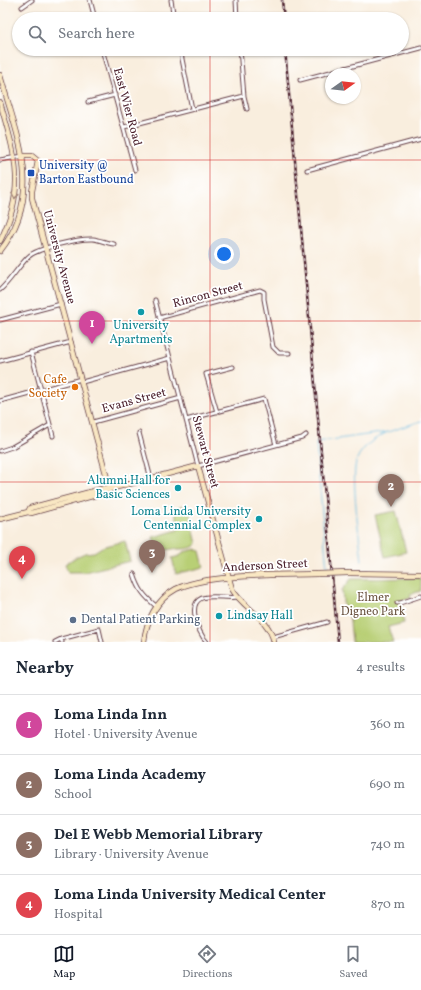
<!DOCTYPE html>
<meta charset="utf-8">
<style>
:root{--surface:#fff;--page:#f2f2f3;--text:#1f2937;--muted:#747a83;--line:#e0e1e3;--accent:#111827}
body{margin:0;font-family:Vollkorn,serif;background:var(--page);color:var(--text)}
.compass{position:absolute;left:325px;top:68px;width:36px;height:36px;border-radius:50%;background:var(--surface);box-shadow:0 1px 3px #0004;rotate:75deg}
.you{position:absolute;left:224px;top:254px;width:14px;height:14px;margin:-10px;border:3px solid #fff;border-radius:50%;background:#1a73e8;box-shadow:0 0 0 6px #1a73e833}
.badge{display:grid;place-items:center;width:26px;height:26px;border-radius:50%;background:var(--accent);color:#fff;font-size:13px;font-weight:700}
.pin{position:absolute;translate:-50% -33px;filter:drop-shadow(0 1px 2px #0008)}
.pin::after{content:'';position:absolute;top:21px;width:14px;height:12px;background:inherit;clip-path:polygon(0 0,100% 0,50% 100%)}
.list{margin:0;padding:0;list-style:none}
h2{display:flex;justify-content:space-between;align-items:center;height:52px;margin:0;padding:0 16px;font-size:17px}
h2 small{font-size:13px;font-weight:400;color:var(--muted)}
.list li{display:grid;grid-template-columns:26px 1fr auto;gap:12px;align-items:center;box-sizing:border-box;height:60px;padding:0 16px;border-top:1px solid var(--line)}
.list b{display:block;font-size:15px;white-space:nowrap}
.list p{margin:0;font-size:13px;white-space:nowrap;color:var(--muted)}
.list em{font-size:13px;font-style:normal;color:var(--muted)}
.icon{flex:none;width:22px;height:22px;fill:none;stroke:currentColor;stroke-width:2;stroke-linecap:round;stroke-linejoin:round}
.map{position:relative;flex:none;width:421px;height:642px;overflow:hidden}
.search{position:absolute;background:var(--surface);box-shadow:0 1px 3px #0004;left:12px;right:12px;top:12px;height:44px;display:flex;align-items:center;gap:10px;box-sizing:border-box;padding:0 14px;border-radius:22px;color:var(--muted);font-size:15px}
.sheet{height:292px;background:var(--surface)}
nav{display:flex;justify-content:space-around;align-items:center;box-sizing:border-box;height:56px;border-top:1px solid var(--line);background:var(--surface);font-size:11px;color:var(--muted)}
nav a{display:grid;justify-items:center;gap:2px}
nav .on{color:var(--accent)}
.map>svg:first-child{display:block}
</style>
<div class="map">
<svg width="421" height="642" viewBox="0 0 421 642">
<rect width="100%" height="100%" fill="#fff"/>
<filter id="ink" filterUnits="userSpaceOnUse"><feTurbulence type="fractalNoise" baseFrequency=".025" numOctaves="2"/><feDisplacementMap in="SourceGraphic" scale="8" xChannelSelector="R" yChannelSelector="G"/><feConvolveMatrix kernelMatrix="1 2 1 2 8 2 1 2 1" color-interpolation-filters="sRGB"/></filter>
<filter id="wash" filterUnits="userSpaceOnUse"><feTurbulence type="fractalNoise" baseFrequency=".012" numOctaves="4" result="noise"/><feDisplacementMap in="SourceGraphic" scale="16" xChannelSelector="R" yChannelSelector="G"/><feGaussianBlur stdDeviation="0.9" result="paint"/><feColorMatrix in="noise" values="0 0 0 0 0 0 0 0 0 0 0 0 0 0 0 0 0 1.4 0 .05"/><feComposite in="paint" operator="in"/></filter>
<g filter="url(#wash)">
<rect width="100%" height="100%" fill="#f9eede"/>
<path fill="#b8cf74" stroke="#817750" d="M186,505l2,1 9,38c-5,5 -12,5 -19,5 -6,-1 -14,2 -20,3l-5,-15 25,-7 -3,-20 2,-3z
M396,511l10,41 -21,5 -10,-42z
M125,541l5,20 -45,11h-17l-3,-8 11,-7 9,-4 9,-1 8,-5z
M196,549l4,2 4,16 -28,7 -4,-16 8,-2 3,-4z
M421,578v13l-11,3 1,4 -12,3 5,22 -16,4 5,15h-41l-3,-29h-5l-2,-23 9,-11z"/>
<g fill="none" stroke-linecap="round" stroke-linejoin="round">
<path stroke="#63b8df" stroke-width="1" d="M362,561c-2,-20 -12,-87 -5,-102 5,-12 18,-21 29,-26
M327,569l-11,-127 72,-10 33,-11"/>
</g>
</g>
<g filter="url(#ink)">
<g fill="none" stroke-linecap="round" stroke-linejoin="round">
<g stroke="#643e46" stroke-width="5">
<path id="street" d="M90,0l5,19
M171,0l3,19
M236,0l1,19
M22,7l10,-7
M102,49l33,121
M180,49l12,60
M240,49l4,47 3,13
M300,80l121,-32
M88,102l27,-7
M124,127l120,-31
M0,160l23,-4
M307,170l114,-31
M0,290c11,-10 18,-23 28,-33 9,-9 52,-19 65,-18 7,1 14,4 21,5
M155,300l43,166 104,-28 4,-3
M159,318l101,-28 4,2v7l9,48 6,6h10
M0,320l61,-16
M31,352l22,84
M0,361l71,-19
M82,382l88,-24
M0,401l81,-22
M217,412l-11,-38 27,-7
M186,420l78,-21 12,46
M93,422l88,-24
M139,433l12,46
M0,451l12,-4 38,-22
M134,574c5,16 10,22 23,33
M397,603h3l21,-7
M273,637l54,-15
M61,639l38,-10 3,13
M55,642l6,-3 1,3
M207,642c-7,-7 -10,-16 -12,-26 -5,-29 26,-16 43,-19"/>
</g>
<g stroke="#643e46" stroke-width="6">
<path id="secondary" d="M0,75c17,61 45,120 0,176
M0,102c15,53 27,86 0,139
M23,156h9l6,5 -6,30v7l78,291
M28,512l2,-4 75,-20 5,1
M0,519l28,-7 3,1 76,-21 3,-3 88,-23 34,123c11,20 36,27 42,53
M349,573l72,1
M144,642c2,-21 12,-42 32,-53 10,-5 21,-7 32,-9 37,-6 74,-5 110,-6"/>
</g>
<use href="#street" stroke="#fff" stroke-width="3"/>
<use href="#secondary" stroke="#f9e7c3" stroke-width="4.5"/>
<g stroke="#4a1f2b" stroke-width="2.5">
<path id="rail" d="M282,0l2,19
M285,49l53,593"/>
</g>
<use href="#rail" stroke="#fff" stroke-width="1" stroke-dasharray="3" stroke-linecap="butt"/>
<g stroke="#643e46" stroke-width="6" stroke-linecap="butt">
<path id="secondary-bridge" d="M318,574l31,-1"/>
</g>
<use href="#secondary-bridge" stroke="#f9e7c3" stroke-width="4.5"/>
</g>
<defs><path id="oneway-chevron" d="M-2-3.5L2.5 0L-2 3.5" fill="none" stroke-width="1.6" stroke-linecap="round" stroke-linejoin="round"/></defs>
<use stroke="#a28377" href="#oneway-chevron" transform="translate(15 196) rotate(99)"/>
</g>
<path fill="none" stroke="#d62828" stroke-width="1" stroke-opacity="0.55" d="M210,0v19M210,49v593M0,160h421M0,321h421M0,482h421"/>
<rect fill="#1a4fb4" stroke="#fff" stroke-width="1.5" x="27" y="169" width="8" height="8" rx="2"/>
<g fill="#0f9aa8" stroke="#fff" stroke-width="1.5">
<circle cx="141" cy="312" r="4"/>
<circle cx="178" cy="488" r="4"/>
<circle cx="259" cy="519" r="4"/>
<circle cx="219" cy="616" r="4"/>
</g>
<circle fill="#e8710a" stroke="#fff" stroke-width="1.5" cx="75" cy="387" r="4"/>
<circle fill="#5c6f8a" stroke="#fff" stroke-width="1.5" cx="73" cy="620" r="4"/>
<g text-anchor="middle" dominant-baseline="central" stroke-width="3.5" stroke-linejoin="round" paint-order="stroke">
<g font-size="12" fill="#4a1f2b" stroke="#fff">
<text transform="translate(127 107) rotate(75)">East Wier Road</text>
<text transform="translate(59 257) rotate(75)">University Avenue</text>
<text transform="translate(208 295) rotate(-15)">Rincon Street</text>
<text transform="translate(134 401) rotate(-15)">Evans Street</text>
<text transform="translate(205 452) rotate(75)">Stewart Street</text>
<text transform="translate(265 566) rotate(-3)">Anderson Street</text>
</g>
<g font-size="12" fill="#164399" stroke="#fff" text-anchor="start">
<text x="39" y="166">University @<tspan x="39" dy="14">Barton Eastbound</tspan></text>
</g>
<g font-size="12" fill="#0d838f" stroke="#fff" text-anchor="end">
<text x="141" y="326" text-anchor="middle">University<tspan x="141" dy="14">Apartments</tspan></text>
<text x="170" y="481">Alumni Hall for<tspan x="170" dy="14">Basic Sciences</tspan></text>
<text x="251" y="512">Loma Linda University<tspan x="251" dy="14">Centennial Complex</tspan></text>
<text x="227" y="616" text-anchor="start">Lindsay Hall</text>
</g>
<g font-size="12" fill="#c56008" stroke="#fff" text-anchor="end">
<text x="67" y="380">Cafe<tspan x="67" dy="14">Society</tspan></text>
</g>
<g font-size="12" fill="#6b5441" stroke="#fff">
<text x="373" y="598">Elmer<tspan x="373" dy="14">Digneo Park</tspan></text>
</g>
<g font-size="12" fill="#4e5e75" stroke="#fff" text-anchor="start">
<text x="81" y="620">Dental Patient Parking</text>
</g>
</g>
</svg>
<svg class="compass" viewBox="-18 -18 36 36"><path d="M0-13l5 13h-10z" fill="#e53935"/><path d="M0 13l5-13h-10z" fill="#747a83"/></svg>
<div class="you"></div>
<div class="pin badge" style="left:92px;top:344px;background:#d1479c">1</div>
<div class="pin badge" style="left:391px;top:507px;background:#8d6e63">2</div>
<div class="pin badge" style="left:152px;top:573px;background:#8d6e63">3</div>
<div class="pin badge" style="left:22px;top:579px;background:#e0444e">4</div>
<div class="search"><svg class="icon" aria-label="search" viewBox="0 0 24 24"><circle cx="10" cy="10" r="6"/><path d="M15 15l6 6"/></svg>Search here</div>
</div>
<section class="sheet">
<h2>Nearby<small>4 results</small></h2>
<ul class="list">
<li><span class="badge" style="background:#d1479c">1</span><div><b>Loma Linda Inn</b><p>Hotel · University Avenue</p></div><em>360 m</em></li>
<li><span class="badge" style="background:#8d6e63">2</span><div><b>Loma Linda Academy</b><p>School</p></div><em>690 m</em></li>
<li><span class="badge" style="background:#8d6e63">3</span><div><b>Del E Webb Memorial Library</b><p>Library · University Avenue</p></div><em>740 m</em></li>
<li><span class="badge" style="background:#e0444e">4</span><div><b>Loma Linda University Medical Center</b><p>Hospital</p></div><em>870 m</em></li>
</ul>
</section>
<nav>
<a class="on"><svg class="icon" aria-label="map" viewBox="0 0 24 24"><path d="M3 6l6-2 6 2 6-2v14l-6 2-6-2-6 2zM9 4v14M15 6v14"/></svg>Map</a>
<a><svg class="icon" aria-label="directions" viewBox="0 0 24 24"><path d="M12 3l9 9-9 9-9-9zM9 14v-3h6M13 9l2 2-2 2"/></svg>Directions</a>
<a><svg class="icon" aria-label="saved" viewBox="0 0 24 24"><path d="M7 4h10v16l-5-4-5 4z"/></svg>Saved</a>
</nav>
